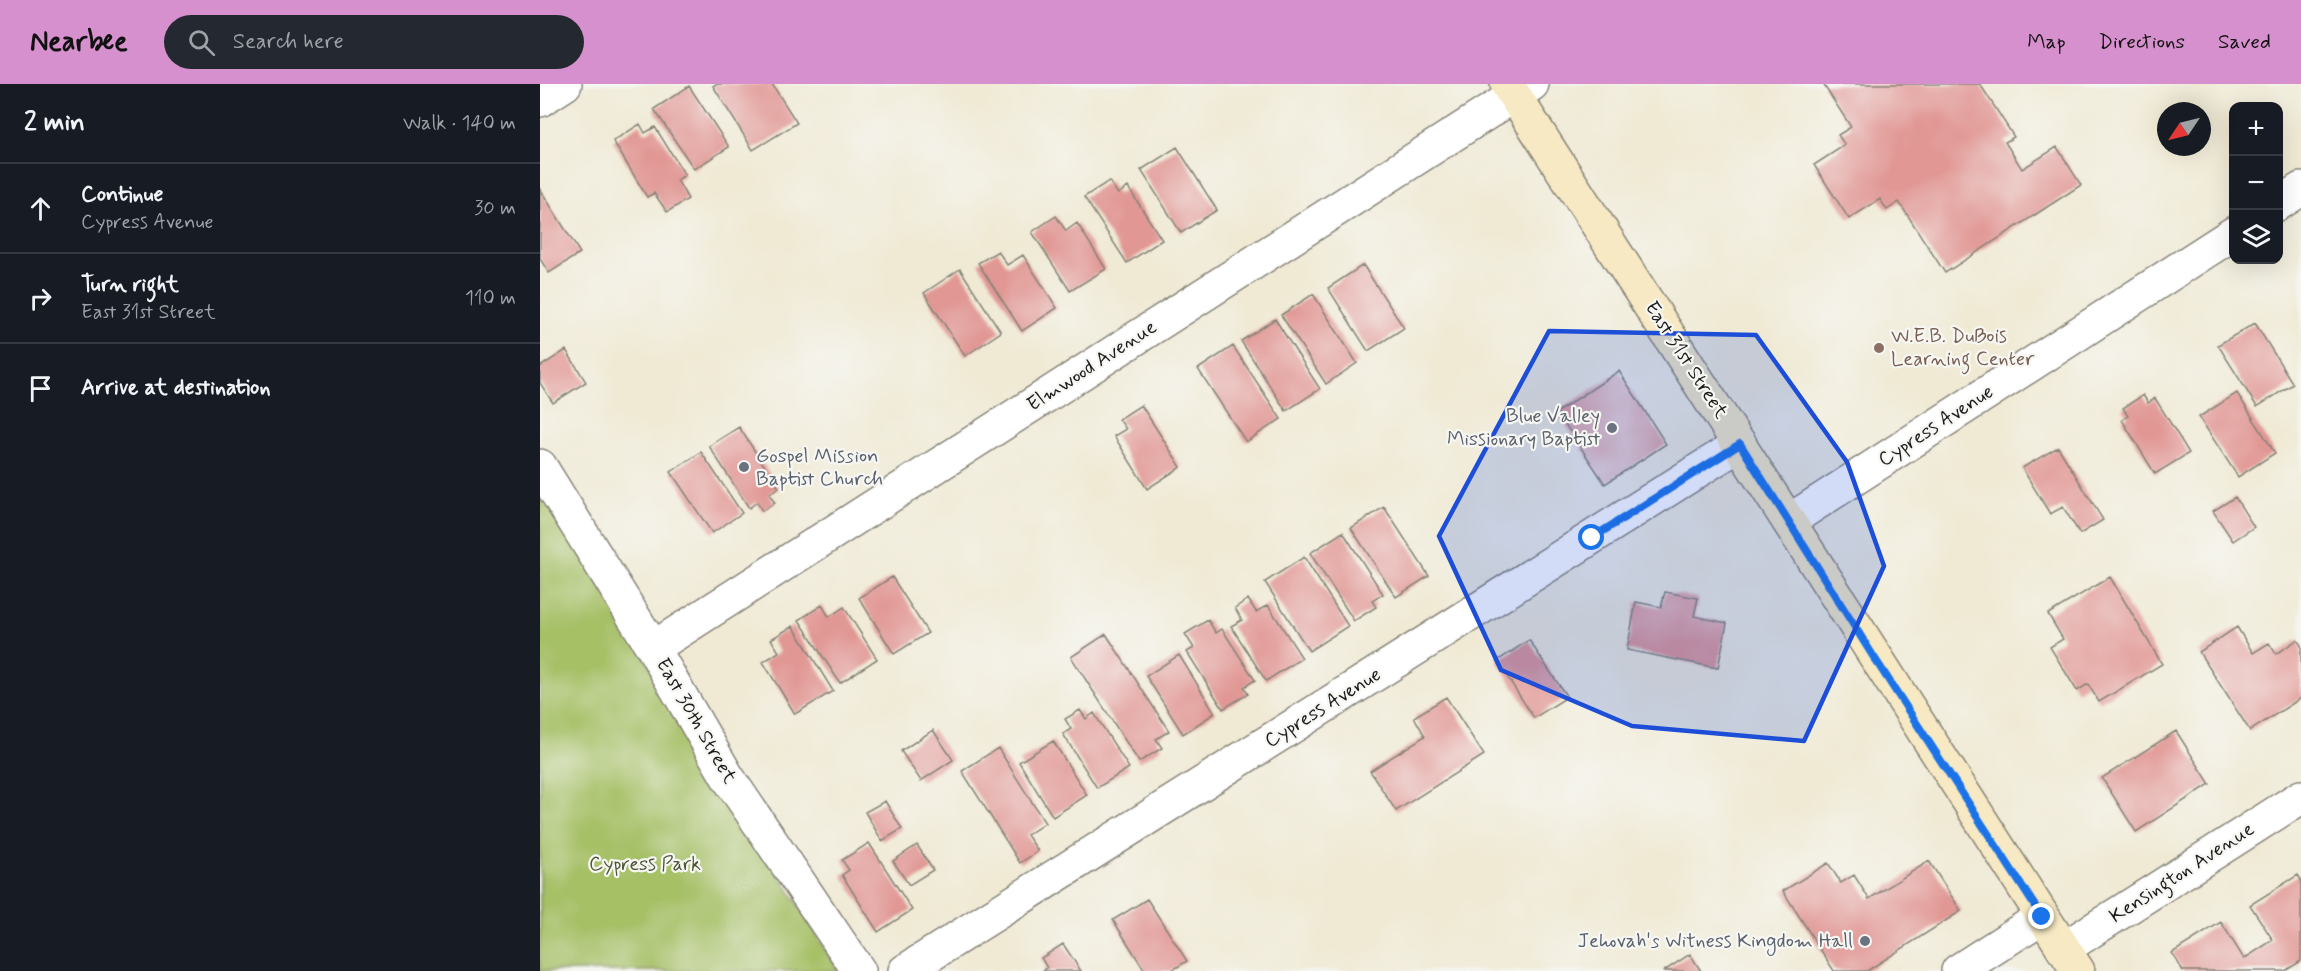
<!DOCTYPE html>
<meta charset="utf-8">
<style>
:root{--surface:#171b24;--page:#242831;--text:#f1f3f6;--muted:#9ea1a6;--line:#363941;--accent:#d690ce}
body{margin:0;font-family:Mynerve,sans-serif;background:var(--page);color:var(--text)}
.controls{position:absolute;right:18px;top:18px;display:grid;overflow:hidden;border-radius:12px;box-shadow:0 6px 24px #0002}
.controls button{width:54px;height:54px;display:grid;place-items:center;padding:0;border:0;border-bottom:2px solid var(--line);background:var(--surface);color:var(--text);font:30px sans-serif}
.compass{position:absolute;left:1617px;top:18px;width:54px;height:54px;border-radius:50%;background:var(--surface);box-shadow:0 6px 24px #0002;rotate:235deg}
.stop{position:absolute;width:18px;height:18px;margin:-14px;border:4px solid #1a73e8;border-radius:50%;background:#fff}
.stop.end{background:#1a73e8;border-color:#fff;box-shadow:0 2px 6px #0008}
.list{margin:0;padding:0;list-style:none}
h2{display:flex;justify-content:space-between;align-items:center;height:78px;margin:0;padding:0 24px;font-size:26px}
h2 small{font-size:20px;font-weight:400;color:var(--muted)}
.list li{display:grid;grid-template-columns:39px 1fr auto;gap:18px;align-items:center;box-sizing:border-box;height:90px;padding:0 24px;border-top:2px solid var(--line)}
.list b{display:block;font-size:22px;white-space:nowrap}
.list p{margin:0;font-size:20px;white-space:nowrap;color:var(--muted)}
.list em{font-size:20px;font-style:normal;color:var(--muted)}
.icon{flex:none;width:33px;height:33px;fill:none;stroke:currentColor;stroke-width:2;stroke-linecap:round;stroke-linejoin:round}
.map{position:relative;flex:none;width:1761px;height:887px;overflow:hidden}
header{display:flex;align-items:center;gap:36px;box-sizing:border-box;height:84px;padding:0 30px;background:var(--accent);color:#111}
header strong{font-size:28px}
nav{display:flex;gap:33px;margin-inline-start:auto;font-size:21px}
.search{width:420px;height:54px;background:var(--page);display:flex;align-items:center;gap:15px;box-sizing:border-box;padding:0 21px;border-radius:33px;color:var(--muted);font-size:22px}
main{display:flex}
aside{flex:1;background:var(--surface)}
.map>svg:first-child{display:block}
</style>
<header>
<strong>Nearbee</strong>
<div class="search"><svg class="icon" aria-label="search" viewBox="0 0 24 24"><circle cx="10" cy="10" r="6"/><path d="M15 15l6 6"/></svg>Search here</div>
<nav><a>Map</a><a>Directions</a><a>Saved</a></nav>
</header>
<main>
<aside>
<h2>2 min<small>Walk · 140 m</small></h2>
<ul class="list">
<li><svg class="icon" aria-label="ahead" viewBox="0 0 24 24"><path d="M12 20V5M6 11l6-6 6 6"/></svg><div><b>Continue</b><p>Cypress Avenue</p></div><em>30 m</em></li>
<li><svg class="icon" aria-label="right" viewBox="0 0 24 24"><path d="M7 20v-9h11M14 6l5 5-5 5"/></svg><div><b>Turn right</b><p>East 31st Street</p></div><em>110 m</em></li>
<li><svg class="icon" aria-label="arrive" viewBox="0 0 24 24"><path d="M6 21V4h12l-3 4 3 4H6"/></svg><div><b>Arrive at destination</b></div></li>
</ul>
</aside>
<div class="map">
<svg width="1761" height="887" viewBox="0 0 1761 887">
<rect width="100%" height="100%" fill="#f6f6f2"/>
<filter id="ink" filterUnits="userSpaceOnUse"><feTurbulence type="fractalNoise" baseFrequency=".0167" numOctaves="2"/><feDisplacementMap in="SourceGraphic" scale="12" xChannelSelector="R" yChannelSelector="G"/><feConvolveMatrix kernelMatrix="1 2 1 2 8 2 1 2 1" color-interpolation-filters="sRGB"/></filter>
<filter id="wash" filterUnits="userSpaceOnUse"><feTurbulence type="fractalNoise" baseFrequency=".008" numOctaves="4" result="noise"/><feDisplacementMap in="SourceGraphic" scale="24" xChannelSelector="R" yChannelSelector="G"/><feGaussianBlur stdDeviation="1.35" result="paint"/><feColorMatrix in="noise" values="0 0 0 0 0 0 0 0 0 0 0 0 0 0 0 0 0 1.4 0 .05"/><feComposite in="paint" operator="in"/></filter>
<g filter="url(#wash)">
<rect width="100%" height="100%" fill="#f0ead5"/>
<path fill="#a6c066" stroke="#616e41" stroke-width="1.5" d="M0,402l299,485h-299z"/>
<g id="blocks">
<path fill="#e19794" d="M176,0h56l25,39 -44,27 -40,-64z
M1283,0h157l34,53 -9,5 17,27 35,-22 24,38 -136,88 -46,-71 -12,8 -7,-11 -31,20 -35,-54 31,-20 -7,-10 13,-8z
M149,2l40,61 -35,22 -40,-60z
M100,40l5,9 10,-6 30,48 -8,5 11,19 -21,13 -13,-19 -7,4 -34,-56z
M637,63l40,63 -36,23 -40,-63z
M569,97l9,13 10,-7 34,53 -35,23 -43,-66z
M0,105l40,64 -31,20 -9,-14z
M516,132l10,15 11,-8 29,46 -36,22 -38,-59z
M458,167l9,14 16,-10 34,53 -35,23 -44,-68z
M823,181l41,63 -36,23 -40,-63z
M420,185l41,63 -36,24 -41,-63z
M773,210l44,69 -31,21 -45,-69z
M735,235l45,70 -34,22 -45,-70z
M1715,239l38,61 -36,23 -39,-62z
M693,262l48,73 -35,23 -48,-73z
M26,266l20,32 -33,21 -13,-20v-16z
M1079,287l47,73 -61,40 -48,-72z
M1697,309l38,60 -37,24 -39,-60z
M1603,311l5,8 7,-5 34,55 -34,21 -33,-54 6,-4 -5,-8z
M601,321l40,62 -34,22 -33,-53 12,-7 -7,-10z
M199,343l40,61 -10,6 6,9 -13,8 -5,-9 -8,6 -40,-62z
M1518,363l45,73 -23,14 -17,-27 -13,7 -28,-46z
M161,368l41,61 -30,20 -41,-61z
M1695,413l19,30 -21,14 -20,-30z
M844,423l45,69 -33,21 -45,-69z
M803,448l40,62 -11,7 4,6 -22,14 -44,-68z
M764,473l44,69 -39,25 -44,-69z
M352,493l36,56 -34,21 -35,-56z
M1570,493l52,87 -63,38 -11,-18 -11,7 -27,-44 13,-8 -15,-25z
M1125,508l33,6 -4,18 33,7 -9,45 -91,-18 9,-48 25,5z
M708,515l8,13 12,-7 34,53 -36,23 -35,-55 11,-6 -7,-12z
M282,521l7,12 15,-10 33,52 -37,24 -41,-63z
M668,536l8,13 6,-4 33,51 -11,7 4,7 -25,15 -36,-57 7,-4 -9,-14z
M253,542l40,65 -38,23 -32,-52 16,-10 -8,-13z
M1697,543l16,26 16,-10 7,11 21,-14 4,5v53l-51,33 -51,-79z
M566,550l63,97 -13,8 6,9 -23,14 -68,-105z
M989,556l38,57 -33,21 -37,-57z
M639,571l36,58 -32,21 -37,-58z
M906,613l38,58 -88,56 -26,-40 55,-35 -11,-19z
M540,626l6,9 8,-6 35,55 -32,20 -34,-54 8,-5 -6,-10z
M393,646l20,30 -32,21 -20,-30z
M1636,647l34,53 -74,48 -34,-54z
M513,657l34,54 -34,22 -34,-55z
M458,664l47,75 -18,12 11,16 -18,12 -58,-92z
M345,717l17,28 -20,12 -17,-29z
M329,759l43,67 -34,22 -36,-57 7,-5 -7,-10z
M377,761l16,25 -24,15 -16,-24z
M1389,777l32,50 -94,60h-33l-51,-80 45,-28 13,20 13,-8 15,24z
M1758,791l3,5v81l-16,10h-102l-11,-18 49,-31 23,37 29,-19 -23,-35z
M607,815l40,62 -16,10h-26l-32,-51z
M523,860l18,27h-39l5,-3 -6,-10z
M1150,870l11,17h-37z"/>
</g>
</g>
<g filter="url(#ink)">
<use href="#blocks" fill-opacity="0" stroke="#868378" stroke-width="1.5"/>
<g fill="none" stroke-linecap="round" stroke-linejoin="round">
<g stroke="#868378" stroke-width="36">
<path id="street" d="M0,16l25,-16
M1738,120l23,-15
M0,382l113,182 74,128 132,195
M1249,437l445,-288
M113,564l879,-564
M1523,865l238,-152
M365,887l835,-527
M1418,887l84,-54"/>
</g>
<g stroke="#868378" stroke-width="36">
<path id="secondary" d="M967,0l571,887"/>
</g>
<use href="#street" stroke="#fff" stroke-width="33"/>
<use href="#secondary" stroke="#f6e9c3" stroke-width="33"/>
</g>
</g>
<g fill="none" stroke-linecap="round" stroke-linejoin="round" filter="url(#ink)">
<path stroke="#1a73e8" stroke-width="8" d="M1052,454l148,-94 135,215 167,258"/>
</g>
<path fill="#1d4ed8" fill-opacity="0.2" stroke="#1d4ed8" stroke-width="4.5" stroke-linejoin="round" d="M1009,247l207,4 91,127 37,104 -80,175 -172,-15 -131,-56 -62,-134z"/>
<circle fill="#8d6e63" stroke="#f6f6f2" stroke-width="2" cx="1339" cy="264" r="6"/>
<g fill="#6b7280" stroke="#f6f6f2" stroke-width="2">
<circle cx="1072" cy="344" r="6"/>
<circle cx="204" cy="383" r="6"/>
<circle cx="1325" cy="857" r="6"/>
</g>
<g text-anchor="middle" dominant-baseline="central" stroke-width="4.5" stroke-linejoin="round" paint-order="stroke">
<g font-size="20" fill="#785e54" stroke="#f6f6f2" text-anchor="start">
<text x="1351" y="252">W.E.B. DuBois<tspan x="1351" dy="23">Learning Center</tspan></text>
</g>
<g font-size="20" fill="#1c1c1c" stroke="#f6f6f2">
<text transform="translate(1146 276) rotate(57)">East 31st Street</text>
<text transform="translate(552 282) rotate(-33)">Elmwood Avenue</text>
<text transform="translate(1396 342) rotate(-33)">Cypress Avenue</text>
<text transform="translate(783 624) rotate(-32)">Cypress Avenue</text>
<text transform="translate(156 637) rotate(60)">East 30th Street</text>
<text transform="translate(1642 789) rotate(-33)">Kensington Avenue</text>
</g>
<g font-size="20" fill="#5b616d" stroke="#f6f6f2" text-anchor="end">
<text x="1060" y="332">Blue Valley<tspan x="1060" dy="23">Missionary Baptist</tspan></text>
<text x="216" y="372" text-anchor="start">Gospel Mission<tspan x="216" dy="23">Baptist Church</tspan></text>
<text x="1313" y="857">Jehovah's Witness Kingdom Hall</text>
</g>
<g font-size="20" fill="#4c5536" stroke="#f6f6f2">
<text x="105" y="780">Cypress Park</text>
</g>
</g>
</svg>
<div class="controls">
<button>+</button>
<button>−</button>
<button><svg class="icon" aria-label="layers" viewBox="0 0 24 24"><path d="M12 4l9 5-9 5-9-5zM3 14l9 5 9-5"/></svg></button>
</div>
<svg class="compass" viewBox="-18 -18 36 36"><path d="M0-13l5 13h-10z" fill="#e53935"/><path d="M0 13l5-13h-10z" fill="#9ea1a6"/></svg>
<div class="stop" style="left:1052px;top:454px"></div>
<div class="stop end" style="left:1502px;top:833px"></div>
</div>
</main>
